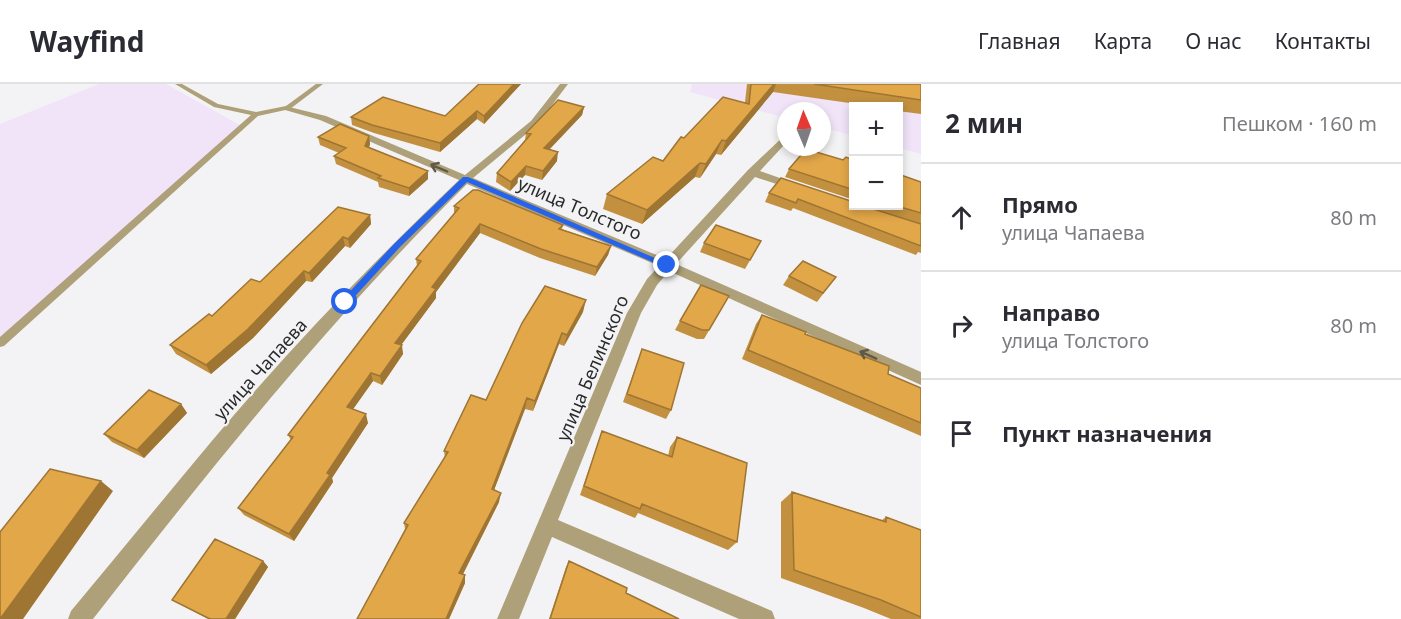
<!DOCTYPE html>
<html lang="ru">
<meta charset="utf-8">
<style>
:root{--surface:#fff;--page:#f2f2f3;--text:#2b2b33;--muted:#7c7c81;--line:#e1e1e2}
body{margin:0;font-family:"Noto Sans",sans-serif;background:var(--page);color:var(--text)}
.controls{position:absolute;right:18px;top:18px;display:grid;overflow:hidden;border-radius:0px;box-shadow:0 3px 9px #0003}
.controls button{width:54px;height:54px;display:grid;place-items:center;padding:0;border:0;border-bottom:2px solid var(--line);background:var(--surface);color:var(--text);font:30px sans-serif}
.compass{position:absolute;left:777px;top:18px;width:54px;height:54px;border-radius:50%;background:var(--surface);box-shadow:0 3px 9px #0003;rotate:358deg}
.stop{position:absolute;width:18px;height:18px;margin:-14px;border:4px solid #2563eb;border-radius:50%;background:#fff}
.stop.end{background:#2563eb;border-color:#fff;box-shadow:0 2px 6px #0008}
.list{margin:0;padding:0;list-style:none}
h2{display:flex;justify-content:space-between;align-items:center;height:78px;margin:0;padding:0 24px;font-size:26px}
h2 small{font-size:20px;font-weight:400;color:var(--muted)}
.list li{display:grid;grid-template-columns:39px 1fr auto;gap:18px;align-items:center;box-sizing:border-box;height:108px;padding:0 24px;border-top:2px solid var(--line)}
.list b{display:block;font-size:22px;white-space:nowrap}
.list p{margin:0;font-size:20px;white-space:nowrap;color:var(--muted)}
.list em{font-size:20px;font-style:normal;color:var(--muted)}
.icon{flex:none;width:33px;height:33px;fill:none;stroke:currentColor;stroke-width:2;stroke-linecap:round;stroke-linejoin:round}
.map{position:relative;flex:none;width:921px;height:535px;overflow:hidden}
header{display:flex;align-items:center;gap:36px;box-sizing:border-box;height:84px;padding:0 30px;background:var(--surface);border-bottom:2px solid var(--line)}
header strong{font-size:28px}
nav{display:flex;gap:33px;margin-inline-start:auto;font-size:21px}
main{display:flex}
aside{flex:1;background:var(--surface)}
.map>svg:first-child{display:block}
</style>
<header>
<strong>Wayfind</strong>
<nav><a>Главная</a><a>Карта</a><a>О нас</a><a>Контакты</a></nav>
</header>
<main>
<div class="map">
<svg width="921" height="535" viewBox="0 0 921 535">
<rect width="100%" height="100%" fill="#f3f3f5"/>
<path fill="#f1e4f8" d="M99,0h67l74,41 -240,213v-214z
M692,0h229v70l-22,-6 -1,-42h-44l-1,30 -31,-9v-16h-36v7l-96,-26z"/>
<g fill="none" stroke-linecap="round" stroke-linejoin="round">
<path fill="#aea078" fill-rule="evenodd" d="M175,0h7l36,20 38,8 30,-6 30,-22h7l-33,25 -32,7 -254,230 -4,1v-10l251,-222 -37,-8z"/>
<path fill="#aea078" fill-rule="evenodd" d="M560,0h8l-31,41 -64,53 193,81 82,-89 38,-36v9l-26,28 40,14v4h-8l-37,-12 -79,87 245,108v13l-252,-114 -12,14 -16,28 -83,207 214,91 3,8h-36l-187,-82 -33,82h-22l130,-306 20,-34 12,-13 -192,-82c-137,135 -256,284 -374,435h-25l3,-8c47,-56 93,-113 140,-169 77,-92 161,-179 248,-262l-139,-60 -35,-10v-4l41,10 139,59 66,-54z"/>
</g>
<path fill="#c2903f" d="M483,0h38l-37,40 -7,-5 -37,33 -66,-19 -22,-8 -1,-8 94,-1z
M747,0h174v30l-23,-3v-5h-28l-97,-14 -52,63 -5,-1 -16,24 -5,-1 -53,47 -39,-15 4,-15 56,-33 21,-23 61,-36z
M584,23l-2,8 -33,35 8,11 -15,19 -17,-5 -15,16 -14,-9 1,-9 28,-33 1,-7z
M369,52l1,8 -1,3 59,24v8l-19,17 -30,-9 -1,-5 -42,-18 -2,-8 5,-3 -19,-8 -2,-8z
M843,76h11v40l-69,-23 4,-8z
M921,98v42l-29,-9 29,9v29l-3,-1 -2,3 -123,-47 -2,3 -26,-9 4,-9 85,13h44z
M454,122l109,19 -1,4 49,17 -3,9 -13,21 -55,-18 -60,-25 -44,59v6l-35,47 2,9 -21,31 -9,-4 -20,28 15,14 -36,55 1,4 -39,59 -50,-26 -6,-7 53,-68 -3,-5 129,-169 -1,-7 38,-45z
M370,131l1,9 -21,24 -5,-2 -33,36 -6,-1 -53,57 -42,36 -35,-20 -6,-9 90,-63z
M761,157l-16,28 -45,-17 4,-9z
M789,192l47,1 -19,25 -34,-17z
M729,212l-25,43h-7l-22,-9 5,-9z
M583,228l-19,34 -5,-2 -26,67 -8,-2 -31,81 5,12 -36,72 2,9 -16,36h-92l48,-90 -1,-6 41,-65 -1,-7 42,-51z
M762,231l43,19 83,40 33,14v48l-179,-77 14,-35z
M642,265l29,61 -5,9 -43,-17z
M181,320l6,9 -43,45 -32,-16 -8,-8z
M602,347l66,25 2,-9 7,-10 60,105 -9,8 -90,-37 -3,5 -55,-23z
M792,408l90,28 4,-3 35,13v89h-30l-27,-11 -83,-30v-76z
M263,477l5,6 -33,52h-27l-36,-19z
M569,477l57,32 53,26h-130l17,-52z"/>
<path fill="#9e7533" d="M514,0h7l-37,40v-8z
M774,0h2l-3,8 -52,63 5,-14z
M584,23l-2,8 -40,42 2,-9z
M477,27v8l-37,33v-9z
M369,52l1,8 -3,10 -2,-8z
M722,56l-6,14 -16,24 6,-14z
M558,68l-1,9 -15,19 1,-9z
M700,79l-5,14 -53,47 5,-14z
M526,82l-1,9 -15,16 1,-9z
M428,87v8l-19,17v-8z
M370,131l1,9 -21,24 -2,-9z
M480,140v9l-44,59v6l-40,54 -1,-9 37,-56z
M343,153l2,9 -33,36 -3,-9z
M611,162l-3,9 -13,21 2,-9z
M304,187l2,10 -53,57 -42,36 -5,-9z
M586,216l-3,12 -19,34 3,-11z
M562,249l-3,11 -26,67 2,-10z
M402,261l1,9 -21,31 -2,-9z
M371,289l2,8 -24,34 -2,-8z
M527,314l-2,11 -34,89 1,-9z
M181,320l6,9 -43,45 -7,-8z
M366,330l2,9 -36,55 1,4 -39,59 -5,-7 38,-61z
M101,397l12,10 -90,128h-23z
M501,409l-2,9 -39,78 -1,-7z
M263,477l5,6 -33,52h-9z
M465,491v8l-16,36h-3z"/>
<path fill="#e2a749" stroke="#9e7533" stroke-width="1.5" d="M479,0h35l-30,32 -7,-5 -37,32 -68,-18 -21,-8 32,-20 62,19z
M751,0h23l-48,57 -4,-1 -16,24 -6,-1 -53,47 -40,-16 46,-37 10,4 18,-24 3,1 39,-41 26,7z
M814,0h107v16z
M558,16l26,7 -40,41 14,4 -15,19 -17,-5 -15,16 -14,-9 34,-39 -5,-1z
M340,40l29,12 -4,10 63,25 -19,17 -31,-10 3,-2 -47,-20 12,-8 -28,-11z
M806,65l37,11 3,-3 8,3v30l-65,-21z
M898,90l23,8v31l-24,-7h1z
M781,94l73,24v4h10l57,18v22l-123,-47 -2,4 -27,-10z
M473,106h5l85,35 -4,4 52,17 -14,21 -56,-18 -61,-25 -48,63 4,2 -41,54 7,2 -22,31 -9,-3 -24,34 19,7 -39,59 3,2 -41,59 -51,-26 55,-71 -5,-2 133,-174 -5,-2 43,-51 -5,-2z
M338,123l32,8 -22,24 -5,-2 -34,36 -5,-2 -56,58 -42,36 -36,-20 39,-31 3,2 39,-37 9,3z
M716,141l45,16 -11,19 -46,-17z
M803,177l33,16 -13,16 -34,-17z
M701,201l28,11 -20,34h-7l-22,-9z
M545,202l41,14 -19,35 -5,-2 -27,68 -8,-3 -35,91 9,4 -42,80 6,2 -19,44h-89l51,-94 -4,-2 44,-71 -4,-1 27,-56 15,5 36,-77z
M762,231l44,17 -1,2 84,32 -1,8 33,14v35l-173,-73z
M642,265l42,14 -13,47 -44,-16z
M149,306l32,14 -44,46 -33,-16z
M602,347l70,26 5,-20 70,26 -10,79 -95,-38 -2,5 -56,-23z
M50,385l51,12 -101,138v-87z
M792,408l94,30v-5l35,13v87l-40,-17 -87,-30z
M215,455l48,22 -37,58h-16l-38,-19z
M569,477l58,27 -1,5 53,26h-129z"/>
<defs><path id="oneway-shaft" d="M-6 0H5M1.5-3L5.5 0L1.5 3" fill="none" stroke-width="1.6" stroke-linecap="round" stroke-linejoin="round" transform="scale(1.5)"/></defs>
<g stroke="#5e5949">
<use href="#oneway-shaft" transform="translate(439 84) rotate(-157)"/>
<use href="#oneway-shaft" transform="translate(868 271) rotate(-156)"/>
</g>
<path fill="#2563eb" d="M463,93h5l203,88 -7,2 -197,-85 -67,65 -52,57h-6v-4l52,-56z"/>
<g text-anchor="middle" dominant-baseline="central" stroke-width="4.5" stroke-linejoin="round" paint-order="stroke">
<g font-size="18" fill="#292a2a" stroke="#f3f3f5">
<text transform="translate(580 124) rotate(23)">улица Толстого</text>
<text transform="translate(592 284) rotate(-67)">улица Белинского</text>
<text transform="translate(260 285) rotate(-48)">улица Чапаева</text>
</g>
</g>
</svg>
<div class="controls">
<button>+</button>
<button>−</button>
</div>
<svg class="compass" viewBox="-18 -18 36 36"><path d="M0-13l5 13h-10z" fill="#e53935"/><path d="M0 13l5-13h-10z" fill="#7c7c81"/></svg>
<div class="stop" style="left:345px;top:218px"></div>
<div class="stop end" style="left:667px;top:181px"></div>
</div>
<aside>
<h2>2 мин<small>Пешком · 160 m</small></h2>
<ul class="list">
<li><svg class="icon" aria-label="ahead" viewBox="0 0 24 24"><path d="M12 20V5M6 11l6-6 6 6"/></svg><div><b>Прямо</b><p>улица Чапаева</p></div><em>80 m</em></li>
<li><svg class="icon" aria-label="right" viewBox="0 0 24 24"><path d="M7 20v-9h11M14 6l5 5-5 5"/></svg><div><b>Направо</b><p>улица Толстого</p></div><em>80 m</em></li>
<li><svg class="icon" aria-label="arrive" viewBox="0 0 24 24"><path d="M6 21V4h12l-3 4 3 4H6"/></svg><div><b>Пункт назначения</b></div></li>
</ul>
</aside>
</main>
